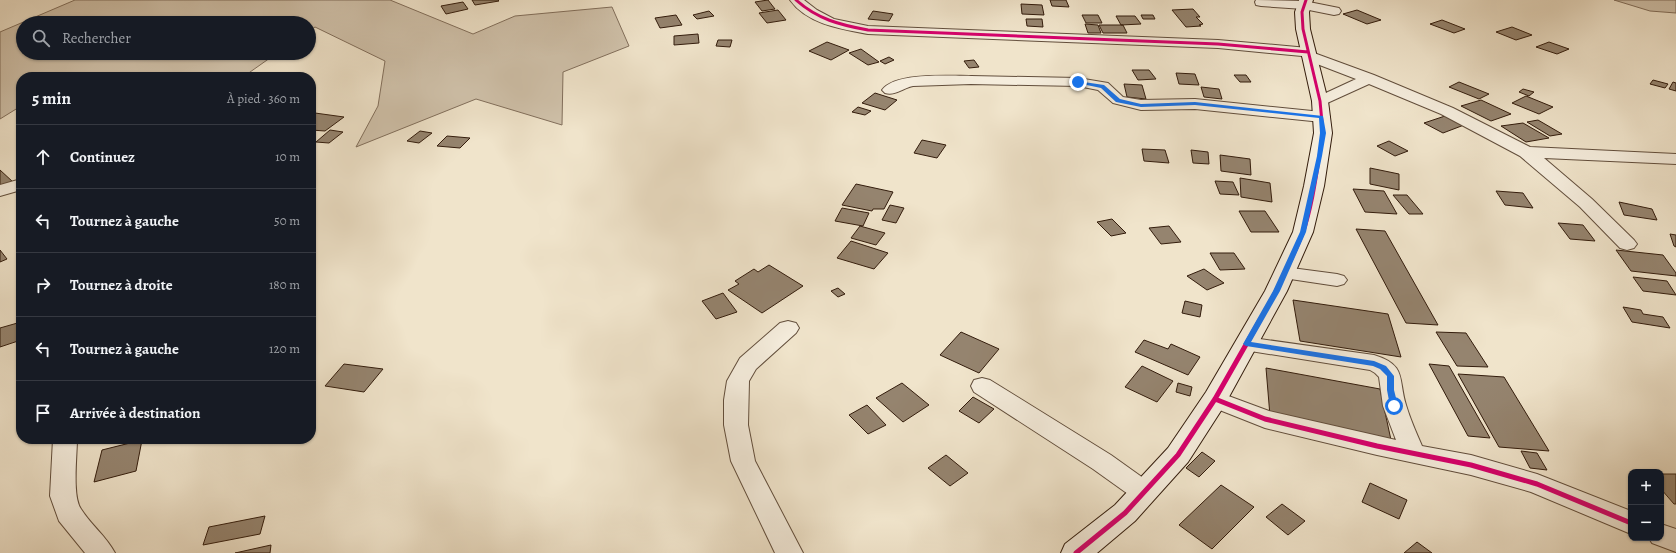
<!DOCTYPE html>
<html lang="fr">
<meta charset="utf-8">
<style>
:root{--surface:#171b24;--page:#20242c;--text:#f1f3f6;--muted:#9ea1a6;--line:#363941}
body{margin:0;font-family:Alegreya,serif;background:var(--page);color:var(--text)}
.controls{position:absolute;right:12px;bottom:12px;display:grid;overflow:hidden;border-radius:8px;box-shadow:0 1px 3px #0004}
.controls button{width:36px;height:36px;display:grid;place-items:center;padding:0;border:0;border-bottom:1px solid var(--line);background:var(--surface);color:var(--text);font:20px sans-serif}
.stop{position:absolute;width:12px;height:12px;margin:-9px;border:3px solid #1a73e8;border-radius:50%;background:#fff}
.stop.end{background:#1a73e8;border-color:#fff;box-shadow:0 1px 4px #0008}
.list{margin:0;padding:0;list-style:none}
h2{display:flex;justify-content:space-between;align-items:center;height:52px;margin:0;padding:0 16px;font-size:17px}
h2 small{font-size:13px;font-weight:400;color:var(--muted)}
.list li{display:grid;grid-template-columns:26px 1fr auto;gap:12px;align-items:center;box-sizing:border-box;height:64px;padding:0 16px;border-top:1px solid var(--line)}
.list b{display:block;font-size:15px;white-space:nowrap}
.list em{font-size:13px;font-style:normal;color:var(--muted)}
.icon{flex:none;width:22px;height:22px;fill:none;stroke:currentColor;stroke-width:2;stroke-linecap:round;stroke-linejoin:round}
.map{position:relative;flex:none;width:1676px;height:553px;overflow:hidden}
.search{position:absolute;background:var(--surface);box-shadow:0 1px 3px #0004;left:16px;top:16px;width:300px;height:44px;display:flex;align-items:center;gap:10px;box-sizing:border-box;padding:0 14px;border-radius:22px;color:var(--muted);font-size:15px}
.panel{position:absolute;background:var(--surface);box-shadow:0 1px 3px #0004;left:16px;top:72px;width:300px;height:372px;border-radius:16px}
.map>svg:first-child{display:block}
</style>
<div class="map">
<svg width="1676" height="553" viewBox="0 0 1676 553">
<rect width="100%" height="100%" fill="#f0e4cb"/>
<filter id="stains"><feTurbulence type="fractalNoise" baseFrequency=".005" numOctaves="4"/><feColorMatrix values="0 0 0 0 .2 0 0 0 0 .09 0 0 0 0 .02 0 0 0 .5 -.17"/></filter>
<radialGradient id="worn" r=".72"><stop offset=".6" stop-color="#630" stop-opacity="0"/><stop offset="1" stop-color="#630" stop-opacity=".3"/></radialGradient>
<path fill="#d0c2ab" stroke="#826f5c" d="M75,0h315l83,34 42,-18 97,-9 17,39 -66,26 -1,53 -86,-26 -120,48 22,-41 7,-45 -70,-34 -6,4v-8h-286v30h254l-34,24h-222v29l-21,13v-87z
M1614,0h62v13l-26,-2z"/>
<path fill="#95846f" stroke="#331c0c" d="M472,0h26l1,1 -24,4z
M768,0l7,9 -13,2 -7,-9z
M1050,0h16l3,7 -17,-1z
M463,2l5,7 -22,5 -5,-8z
M1021,4l21,1 2,10 -22,-1z
M1193,9l7,8h-4l7,7 -4,1 2,1 -15,1 -14,-17z
M778,10l8,10 -19,3 -8,-10z
M1357,10l24,10 -14,4 -24,-10z
M709,11l5,5 -17,3 -4,-4z
M873,11l20,3 -4,7 -21,-2z
M676,15l6,10 -22,3 -5,-10z
M1082,15h16l4,8h-16z
M1141,15h12l2,4h-12z
M1116,16h19l6,8 -20,1z
M1026,19h16l1,8 -16,-1z
M1442,20l23,9 -11,4 -24,-9z
M1085,24l13,1 3,8h-13z
M1099,25h24l4,8h-24z
M1512,27l20,8 -16,5 -20,-8z
M698,34l1,9 -25,2v-9z
M718,40h14l-2,7 -14,-1z
M827,42l22,8 -18,10 -22,-9z
M1549,42l20,7 -12,5 -21,-7z
M861,49l18,13 -11,3 -19,-12z
M290,53h15l-3,3 -15,-1z
M889,57l5,3 -9,4 -5,-3z
M974,60l5,7 -10,1 -5,-7z
M1132,70h17l7,9 -18,1z
M1176,73l19,1 4,11 -20,-1z
M1234,75h12l5,7h-11z
M1653,80l15,4 -3,4 -15,-4z
M1459,82l30,12 -10,5 -30,-12z
M1673,82l3,1v8l-7,-2z
M1124,84l18,1 4,14 -19,-2z
M1201,87l18,2 3,10 -18,-2z
M1523,89l11,3 -5,4 -10,-4z
M875,93l22,7 -12,10 -23,-7z
M1526,96l27,11 -14,7 -27,-11z
M1481,100l30,14 -20,7 -30,-15z
M858,107l13,4 -6,4 -13,-3z
M315,113l29,4 -19,14 -14,-1v-13z
M1445,116l19,9 -21,8 -19,-10z
M1538,120l24,14 -12,2 -23,-14z
M1523,123l26,15 -23,4 -25,-16z
M330,130l13,2 -14,11 -13,-1z
M420,131l12,2 -13,10 -12,-2z
M447,136l23,2 -10,10 -23,-2z
M922,140l24,5 -9,13 -23,-5z
M1389,141l19,10 -13,5 -18,-10z
M1142,149l23,1 4,13 -25,-2z
M1191,150l17,2 1,12 -16,-1z
M1220,155l30,4 1,16 -30,-4z
M1370,168l29,6v16l-29,-6z
M0,170l13,12 -13,4z
M1240,178l30,5 2,19 -31,-5z
M1215,181l18,1 6,13 -19,-1z
M856,184l37,8 -9,17h-11l-1,2 -30,-6z
M1353,189l31,2 13,23 -32,-2z
M1496,191l27,2 10,15 -28,-3z
M1393,195h14l16,19h-14z
M1619,202l33,7 5,11 -33,-5z
M890,205l14,3 -8,15 -14,-3z
M842,208l27,5 -6,13 -28,-5z
M1239,211h26l14,21h-28z
M1112,219l14,14 -15,3 -14,-14z
M1558,223l25,2 12,16 -25,-2z
M860,226l25,7 -9,12 -25,-7z
M1169,226l12,16 -20,2 -12,-16z
M1356,229l29,2 53,94 -32,-2z
M1670,234l6,1v12l-2,-1z
M851,241l37,12 -14,16 -37,-11z
M0,250l7,9 -7,3z
M1616,250l47,5 13,18v3l-45,-5z
M1210,253h24l11,16 -25,1z
M769,265l34,21 -41,27 -34,-23 11,-6 -4,-3 19,-12 4,3z
M1204,269l20,14 -17,7 -20,-14z
M1633,277l34,4 9,14 -33,-4z
M838,288l7,6 -7,3 -7,-6z
M723,293l14,19 -21,7 -14,-18z
M1293,300l95,14 13,43 -101,-16z
M1185,301l17,4 -2,12 -18,-4z
M1623,307l18,3 2,4 20,3 7,11 -38,-6z
M21,322v18l-21,7v-19z
M961,332l38,17 -20,24 -39,-18z
M1436,332l30,1 22,34 -31,-1z
M1144,340l24,9 3,-5 29,13 -12,18 -53,-23z
M344,364l39,5 -19,23 -39,-6z
M1429,364l20,2 41,72 -22,-2z
M1142,366l31,15 -16,21 -32,-15z
M1266,368l114,21 11,51 -121,-24z
M1458,374l46,3 45,74 -50,-4z
M902,383l27,22 -26,17 -27,-24z
M1178,383l14,4 -2,9 -14,-4z
M973,397l21,12 -15,14 -20,-12z
M867,405l19,20 -18,9 -19,-19z
M142,440l-6,31 -42,11 8,-32z
M1521,451l16,2 10,17 -17,-2z
M1202,452l13,9 -16,16 -13,-9z
M946,455l22,18 -18,13 -22,-18z
M1661,474h15v30h-2l-13,-15z
M1370,483l37,17 -8,19 -37,-17z
M1221,485l33,22 -42,42 -33,-24z
M1282,504l23,17 -17,14 -22,-18z
M265,516l-5,18 -57,11 6,-18z
M1417,542l15,11h-28z
M271,545l-1,8h-35z"/>
<g fill="none" stroke-linecap="round" stroke-linejoin="round">
<g stroke="#624e3c" stroke-width="2">
<path id="street" d="M790,0h14l13,10 17,9 34,7 350,14 90,8 5,1 1,4 60,22 79,33 77,39 146,7v10l-132,-6 48,41 42,41 3,4 -3,4 -7,2 -7,-2 -40,-41 -60,-51 -79,-42 -72,-30 -44,20 -5,2 -5,-2 -3,-3 3,-3 41,-19 -52,-20 -2,-3 -84,-8 -350,-14c-27,-5 -61,-10 -78,-34z
M1256,0l48,1 35,7 2,3 -2,3 -5,1 -30,-6 -43,-3 -5,-1 -1,-3z
M971,76l107,2 30,5 15,14 18,3 54,-1 127,13 6,2 2,3 -2,3 -6,2 -127,-13 -54,1 -28,-7 -15,-13 -20,-4 -107,-2 -58,2c-10,2 -18,10 -28,7l-3,-3c13,-18 68,-14 89,-14z
M21,179v11l-21,6v-11z
M1284,267l53,7 7,2 3,4 -3,4 -7,2 -60,-9 -3,-4 3,-4z
M788,321l8,2 3,5 -3,5 -40,36 -7,12 -1,44 7,36 48,92h-28l-44,-92 -7,-36v-25l3,-19 13,-23 40,-35z
M1246,337l128,18c33,10 24,24 32,50 4,14 10,27 16,41l49,9 66,19 94,37v23l-100,-42 -60,-17 -94,-20 -112,-27 -58,-23 -4,-6 4,-6 8,-2 54,20 127,29 -13,-34 -4,-29 -4,-4 -5,-3 -132,-21 -3,-5 3,-5z
M982,378l8,2 121,75 42,30 4,7 -4,7 -9,3 -9,-3 -42,-30 -119,-77 -3,-6 3,-6z
M53,439h24c0,16 -5,58 4,70 10,16 25,27 34,44h-30l-26,-32 -9,-25z
M1661,524l15,5v23l-24,-9 -3,-5h12z"/>
</g>
<g stroke="#331c0c" stroke-width="2">
<path id="secondary" d="M1299,0h14l-4,12 1,17 18,72 4,32 -8,53 -11,46 -26,59 -63,115 -36,56 -53,59 -38,32h-36l4,-9 50,-39 53,-57 38,-56 59,-101 28,-59 11,-46 10,-53 -2,-32 -16,-72 -1,-17z"/>
</g>
<use href="#street" fill="#f5eddd" fill-rule="evenodd"/>
<use href="#secondary" fill="#f5eddd" fill-rule="evenodd"/>
<g stroke="#f5eddd" stroke-width="5">
<path id="cycleway-far2" d="M796,0c21,19 44,25 72,30l350,14 90,8
M1306,0l-4,12 1,17 17,72 3,32 -1,7"/>
</g>
<g stroke="#f5eddd" stroke-width="6">
<path id="cycleway-far1" d="M1259,321c16,-28 32,-58 44,-88 10,-28 14,-64 19,-94"/>
</g>
<g stroke="#f5eddd" stroke-width="8">
<path id="cycleway" d="M1215,399l50,20 112,27 94,19 66,19 94,39
M1076,553l49,-40 53,-58 37,-56 45,-79"/>
</g>
<use href="#cycleway-far2" stroke="#d6006c" stroke-width="3"/>
<use href="#cycleway-far1" stroke="#d6006c" stroke-width="3.5"/>
<use href="#cycleway" stroke="#d6006c" stroke-width="5"/>
</g>
<path fill="#1a73e8" d="M1077,81l27,4 16,14 21,5 54,-2 128,14 3,17 -4,23 -16,76 -26,59 -29,51 123,19 12,5 8,10v14l4,16 -2,2 -2,1 -4,-3 -3,-16v-14l-7,-7 -7,-3 -127,-20 -3,-2 30,-53 27,-59 17,-76 3,-23 -1,-15 -124,-13 -54,2 -25,-5 -15,-14 -24,-5z"/>
<rect width="100%" height="100%" filter="url(#stains)"/>
<rect width="100%" height="100%" fill="url(#worn)"/>
</svg>
<div class="controls">
<button>+</button>
<button>−</button>
</div>
<div class="stop" style="left:1394px;top:406px"></div>
<div class="stop end" style="left:1078px;top:82px"></div>
<div class="search"><svg class="icon" aria-label="search" viewBox="0 0 24 24"><circle cx="10" cy="10" r="6"/><path d="M15 15l6 6"/></svg>Rechercher</div>
<section class="panel">
<h2>5 min<small>À pied · 360 m</small></h2>
<ul class="list">
<li><svg class="icon" aria-label="ahead" viewBox="0 0 24 24"><path d="M12 20V5M6 11l6-6 6 6"/></svg><div><b>Continuez</b></div><em>10 m</em></li>
<li><svg class="icon" aria-label="left" viewBox="0 0 24 24"><path d="M17 20v-9H6M10 6l-5 5 5 5"/></svg><div><b>Tournez à gauche</b></div><em>50 m</em></li>
<li><svg class="icon" aria-label="right" viewBox="0 0 24 24"><path d="M7 20v-9h11M14 6l5 5-5 5"/></svg><div><b>Tournez à droite</b></div><em>180 m</em></li>
<li><svg class="icon" aria-label="left" viewBox="0 0 24 24"><path d="M17 20v-9H6M10 6l-5 5 5 5"/></svg><div><b>Tournez à gauche</b></div><em>120 m</em></li>
<li><svg class="icon" aria-label="arrive" viewBox="0 0 24 24"><path d="M6 21V4h12l-3 4 3 4H6"/></svg><div><b>Arrivée à destination</b></div></li>
</ul>
</section>
</div>
